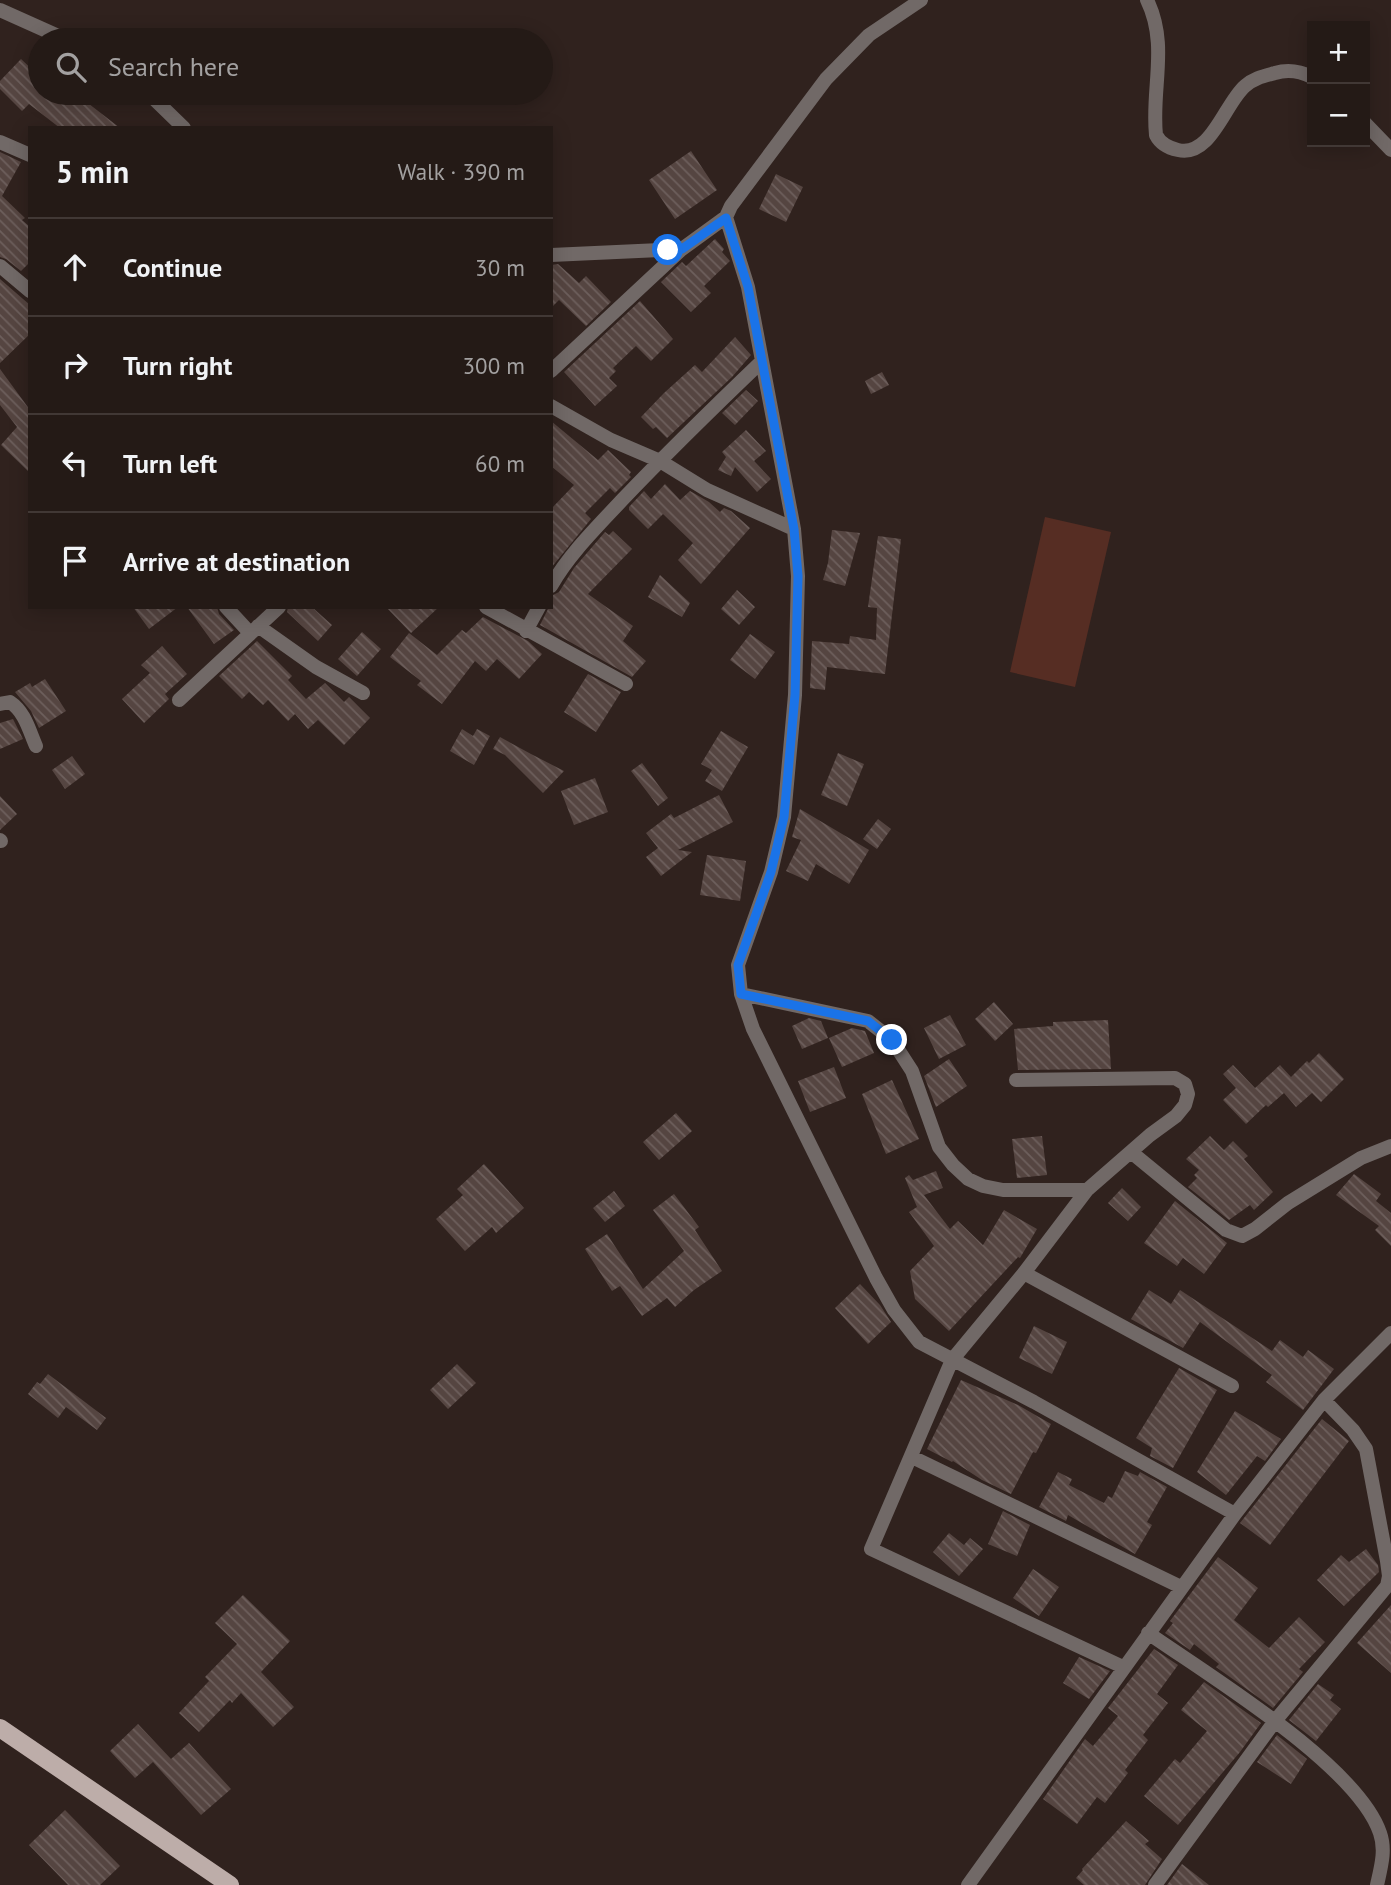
<!DOCTYPE html>
<meta charset="utf-8">
<style>
:root{--surface:#241a16;--page:#302723;--text:#f1f3f6;--muted:#a3a1a1;--line:#413835}
body{margin:0;font-family:"PT Sans",sans-serif;background:var(--page);color:var(--text)}
.controls{position:absolute;right:21px;top:21px;display:grid;overflow:hidden;border-radius:0px;box-shadow:0 4px 18px #0003}
.controls button{width:63px;height:63px;display:grid;place-items:center;padding:0;border:0;border-bottom:2px solid var(--line);background:var(--surface);color:var(--text);font:35px sans-serif}
.stop{position:absolute;width:21px;height:21px;margin:-16px;border:5px solid #1a73e8;border-radius:50%;background:#fff}
.stop.end{background:#1a73e8;border-color:#fff;box-shadow:0 2px 7px #0008}
.list{margin:0;padding:0;list-style:none}
h2{display:flex;justify-content:space-between;align-items:center;height:91px;margin:0;padding:0 28px;font-size:30px}
h2 small{font-size:23px;font-weight:400;color:var(--muted)}
.list li{display:grid;grid-template-columns:46px 1fr auto;gap:21px;align-items:center;box-sizing:border-box;height:98px;padding:0 28px;border-top:2px solid var(--line)}
.list b{display:block;font-size:26px;white-space:nowrap}
.list em{font-size:23px;font-style:normal;color:var(--muted)}
.icon{flex:none;width:38px;height:38px;fill:none;stroke:currentColor;stroke-width:2;stroke-linecap:round;stroke-linejoin:round}
.map{position:relative;flex:none;width:1391px;height:1885px;overflow:hidden}
.search{position:absolute;background:var(--surface);box-shadow:0 4px 18px #0003;left:28px;top:28px;width:525px;height:77px;display:flex;align-items:center;gap:18px;box-sizing:border-box;padding:0 24px;border-radius:38px;color:var(--muted);font-size:26px}
.panel{position:absolute;background:var(--surface);box-shadow:0 4px 18px #0003;left:28px;top:126px;width:525px;height:483px;border-radius:0px}
.map>svg:first-child{display:block}
</style>
<div class="map">
<svg width="1391" height="1885" viewBox="0 0 1391 1885">
<defs>
<pattern id="building-back-hatch" width="6" height="6" patternUnits="userSpaceOnUse" patternTransform="scale(1.75)"><rect width="6" height="6" fill="#554541"/><path d="M-1 5l2 2M0 0l6 6M5-1l2 2" fill="none" stroke="#6d5f5c"/></pattern>
</defs>
<rect width="100%" height="100%" fill="#30221e"/>
<path fill="#562d23" d="M1045,517l66,15 -36,155 -65,-15z"/>
<path fill="url(#building-back-hatch)" d="M21,59l19,18v16h35l45,35h-60l-31,-24 -7,7 -22,-22v-8z
M691,151l26,39 -42,29 -26,-39z
M0,152l21,10 -19,34 23,22 -3,2 8,7v35l-9,9 -15,-12 -6,-2z
M776,174l27,13 -17,35 -27,-13z
M715,239l9,10 -2,3 8,9 -26,25 7,7 -20,19 -30,-30 21,-20 4,4z
M558,264l21,19 7,-7 25,26 -25,24 -27,-26 -8,8v-43z
M0,279l30,26v29l-30,29z
M640,301l33,38 -22,22 -15,-15 -23,22 3,3 -7,7 8,8 -22,20 -31,-34z
M735,337l16,18 -19,22 -65,61 -11,-11 -3,2 -12,-12 23,-24 31,-28 7,7z
M0,369l30,41v63l-29,-28 16,-18 -17,-22z
M882,372l7,13 -18,9 -6,-13z
M746,390l12,11 -23,24 -13,-12z
M551,421l47,39 10,-10 23,22 -2,3 2,2 -16,16 -5,-5 -25,25 6,6 -40,49v-59l23,-24 -23,-19z
M746,430l20,21 -12,10 17,18 -14,13 -22,-25 -4,9 -13,-6 8,-13 -4,-5z
M665,484l15,16 10,-9 19,11 11,10 4,-4 7,3 19,17 -49,56 -23,-24 15,-17 -30,-29 -15,15 -19,-19v-3l15,-16 7,8z
M832,530l28,3 -15,53 -22,-6 5,-17z
M613,531l19,18 -44,45 45,32 -10,15 23,20 -14,16 -92,-52 9,-18h2v-11l8,-4 15,-24 31,-36 4,3z
M878,536l23,3 -16,135 -58,-7 -2,23 -15,-2 2,-47 37,3 1,-8 26,4 1,-32 -9,-1z
M660,575l30,28 -8,14 -34,-20z
M737,590l18,17 -16,18 -18,-16z
M133,607h45l-29,22z
M187,607h30l2,7 15,16 -20,14z
M288,607h24l20,18 -14,16 -31,-29z
M386,607h53l-28,26z
M483,617l45,24 14,13 -23,25 -22,-20 -11,12 -11,-10 -33,43 -25,-19 4,-4 -31,-24 19,-24 28,22 25,-25 4,3z
M362,632l19,17 -24,27 -19,-17z
M750,634l25,18 -20,27 -25,-19z
M257,641l35,35 -4,4 18,19 19,-16 19,19 5,-5 21,21 -26,27 -26,-25 -10,9 -13,-15 -7,7 -20,-21 -5,5 -14,-13 -7,7 -23,-23z
M162,646l25,28 -22,20 4,5 -25,24 -22,-24 28,-26 -9,-8z
M588,674l33,18 -25,40 -32,-20z
M45,679l21,32 -27,17 -8,-17 -16,-19 15,-9 2,4z
M13,719l10,20 -23,10v-26z
M462,729l11,7 4,-7 13,7 -16,29 -24,-14z
M721,731l27,16 -26,44 -17,-10 7,-11 -11,-6z
M500,737l31,17 33,17 -21,22 -38,-38 -12,-6z
M838,753l26,11 -17,42 -26,-11z
M72,756l13,18 -20,15 -13,-19z
M642,763l26,35 -10,8 -27,-35z
M595,778l13,34 -34,13 -13,-34z
M719,795l14,27 -55,28 14,2 -31,24 -15,-19 12,-9 -12,-15 25,-19 3,4z
M0,796l17,18 -17,16z
M800,809l69,41 -20,34 -33,-20 -8,17 -22,-10 15,-31 -9,-3z
M878,819l13,10 -14,20 -14,-10z
M707,855l39,6 -6,40 -40,-6z
M994,1002l19,22 -18,17 -20,-22z
M950,1015l16,30 -27,14 -15,-31z
M809,1018l12,3 7,17 -26,11 -10,-23z
M1108,1020l3,49 -93,1 -4,-41 39,-3v-4z
M852,1028l13,3 9,22 -32,14 -13,-29z
M1319,1053l25,26 -23,23 -9,-9 -16,14 -12,-14 -16,14 -2,-2 -20,19 -23,-24 13,-12 -13,-14 10,-9 22,23 25,-23 11,12 16,-16 2,2z
M949,1059l18,27 -31,21 -12,-31z
M834,1067l12,31 -36,14 -12,-31z
M892,1080l27,59 -33,15 -24,-60z
M676,1113l16,18 -33,29 -16,-18z
M1042,1136l5,39 -30,3 -5,-39z
M1210,1136l14,14 9,-9 15,15 -4,3 29,33 -19,18 -4,-5 -21,15 -41,-33 9,-9 -3,-3 5,-5 -13,-11z
M484,1164l40,44 -28,25 -4,-6 -27,24 -29,-32 27,-24 -6,-6z
M936,1171l7,17 -19,7 26,34 8,-8 25,24 21,-35 33,19 -17,29 -2,-1 -69,74 -34,-32 -5,-28 24,-25 -25,-34 8,-5 -12,-29 4,-3 4,5z
M1354,1174l27,20 -5,7 15,12v33l-16,-16 4,-4 -43,-31z
M1122,1188l19,19 -13,14 -20,-18z
M614,1191l11,15 -20,16 -12,-14z
M674,1194l25,33 -4,3 27,41 -28,19 -19,17 -8,-9 -25,18 -22,-30 -8,5 -27,-42 22,-15 36,55 41,-38 -31,-41z
M1175,1201l52,42 -23,31 -21,-16 -6,8 -33,-23z
M860,1284l20,21 11,17 -23,22 -33,-36z
M1149,1290l22,14 9,-14 92,61 8,-11 23,17 5,-7 26,19 -31,41 -37,-28 6,-7 -72,-53 -17,26 -52,-29z
M1034,1326l33,16 -15,32 -33,-16z
M457,1364l19,19 -28,26 -18,-19z
M1179,1368l38,22 -44,78 -23,-12 2,-8 -16,-10z
M48,1374l58,44 -9,12 -31,-23 -8,11 -30,-24 9,-12 3,2z
M961,1380l57,25 33,19 -15,29 -3,-1 -22,42 -29,-14 -29,-19 -1,1 -25,-13z
M1235,1411l46,28 -16,22 -8,-5 -31,39 -29,-23z
M1322,1419l27,22 -79,104 -30,-22z
M1125,1471l13,5 2,-4 27,15 -20,35 5,3 -17,29 -67,-39 -2,6 -27,-14 19,-35 14,7 -3,6 35,18 4,-7 4,2z
M1003,1511l27,14 -13,31 -29,-12z
M949,1533l15,12 6,-7 13,11 -24,27 -26,-24z
M1366,1549l12,16 1,7 -35,34 -27,-26 24,-25 8,7z
M1218,1557l40,31 -24,32 35,28 30,-31 26,25 -26,27 4,3 -30,36 -57,-41 3,-3 -25,-20 -4,6 -25,-17 8,-10 -3,-2z
M1033,1569l26,18 -20,29 -26,-18z
M243,1595l47,46 -29,31 33,35 -21,20 -32,-34 -9,10 -2,-3 -31,32 -20,-19 30,-32 -4,-4 32,-33 -22,-21z
M1391,1605v68l-34,-30z
M1154,1649l24,16 -21,29 11,9 -25,32 5,5 -23,30 3,3 -23,30 -8,-6 -20,27 -34,-25 42,-60 8,7 25,-30 -10,-8z
M1079,1657l31,14 -21,28 -26,-16z
M1204,1682l57,41 -21,29 -62,73 -34,-29 31,-37 5,4 27,-32 -26,-21z
M1318,1684l16,11 -4,5 11,9 -25,32 -27,-21z
M138,1724l33,35 18,-16 42,46 -30,26 -48,-53 -18,16 -25,-27z
M1277,1735l30,24 -16,25 -34,-22z
M65,1810l55,56 -20,19h-32l-39,-40z
M1126,1821l23,20 -4,3 17,15 -17,26h-61l-8,-7 7,-8 -1,-1z
M1182,1864l27,21h-42z"/>
<g fill="none" stroke-linecap="round" stroke-linejoin="round">
<path stroke="#716967" stroke-width="14" d="M1147,0c22,45 4,89 9,135 4,8 13,13 22,15 33,8 47,-47 67,-64 9,-8 19,-10 30,-13 13,-4 25,-2 37,4
M0,10l67,30
M148,93l36,35
M1365,123l26,27
M0,142l30,13
M726,217l5,-11 95,-127 43,-44 52,-35
M551,255l131,-6 44,-32 22,70 46,242 4,47 -3,119 -11,122 -13,55 -33,93 3,29 12,35 123,249 18,32 25,32 115,60 201,112
M0,266l30,25
M551,371l131,-122
M551,406l60,34 49,21 47,29 87,39
M551,586c19,-33 47,-60 72,-87 45,-47 91,-92 138,-137
M226,607l24,26
M486,607l140,77
M258,626l58,41 47,26
M526,631l13,-24
M179,700l100,-93
M0,704l10,-2c15,10 19,28 26,44
M0,840l1,1
M741,994l127,27 24,19 20,31 27,76 14,18 15,14 15,7 20,4h84
M1016,1080l159,-2 10,6 3,10 -3,11 -9,11 -26,19 -63,55 -63,83 -72,87 -81,189 252,118
M1131,1152l95,78 16,6 13,-7 33,-26 73,-45 30,-12
M1024,1273l208,113
M912,1457l269,130
M1148,1633c60,42 209,132 232,200 6,17 1,34 -3,52
M968,1885l267,-371 89,-114 67,-67
M1155,1885l120,-164 112,-135 2,-10 -2,-15 -21,-112 -13,-19 -29,-30"/>
<path stroke="#bdada9" stroke-width="18" d="M0,1728l230,157"/>
</g>
<g fill="none" stroke-linecap="round" stroke-linejoin="round">
<path stroke="#1a73e8" stroke-width="9" d="M668,250l14,-1 44,-31 22,69 46,242 4,47 -3,119 -11,122 -13,55 -33,93 3,29 127,27 24,19"/>
</g>
</svg>
<div class="controls">
<button>+</button>
<button>−</button>
</div>
<div class="stop" style="left:668px;top:250px"></div>
<div class="stop end" style="left:892px;top:1040px"></div>
<div class="search"><svg class="icon" aria-label="search" viewBox="0 0 24 24"><circle cx="10" cy="10" r="6"/><path d="M15 15l6 6"/></svg>Search here</div>
<section class="panel">
<h2>5 min<small>Walk · 390 m</small></h2>
<ul class="list">
<li><svg class="icon" aria-label="ahead" viewBox="0 0 24 24"><path d="M12 20V5M6 11l6-6 6 6"/></svg><div><b>Continue</b></div><em>30 m</em></li>
<li><svg class="icon" aria-label="right" viewBox="0 0 24 24"><path d="M7 20v-9h11M14 6l5 5-5 5"/></svg><div><b>Turn right</b></div><em>300 m</em></li>
<li><svg class="icon" aria-label="left" viewBox="0 0 24 24"><path d="M17 20v-9H6M10 6l-5 5 5 5"/></svg><div><b>Turn left</b></div><em>60 m</em></li>
<li><svg class="icon" aria-label="arrive" viewBox="0 0 24 24"><path d="M6 21V4h12l-3 4 3 4H6"/></svg><div><b>Arrive at destination</b></div></li>
</ul>
</section>
</div>
